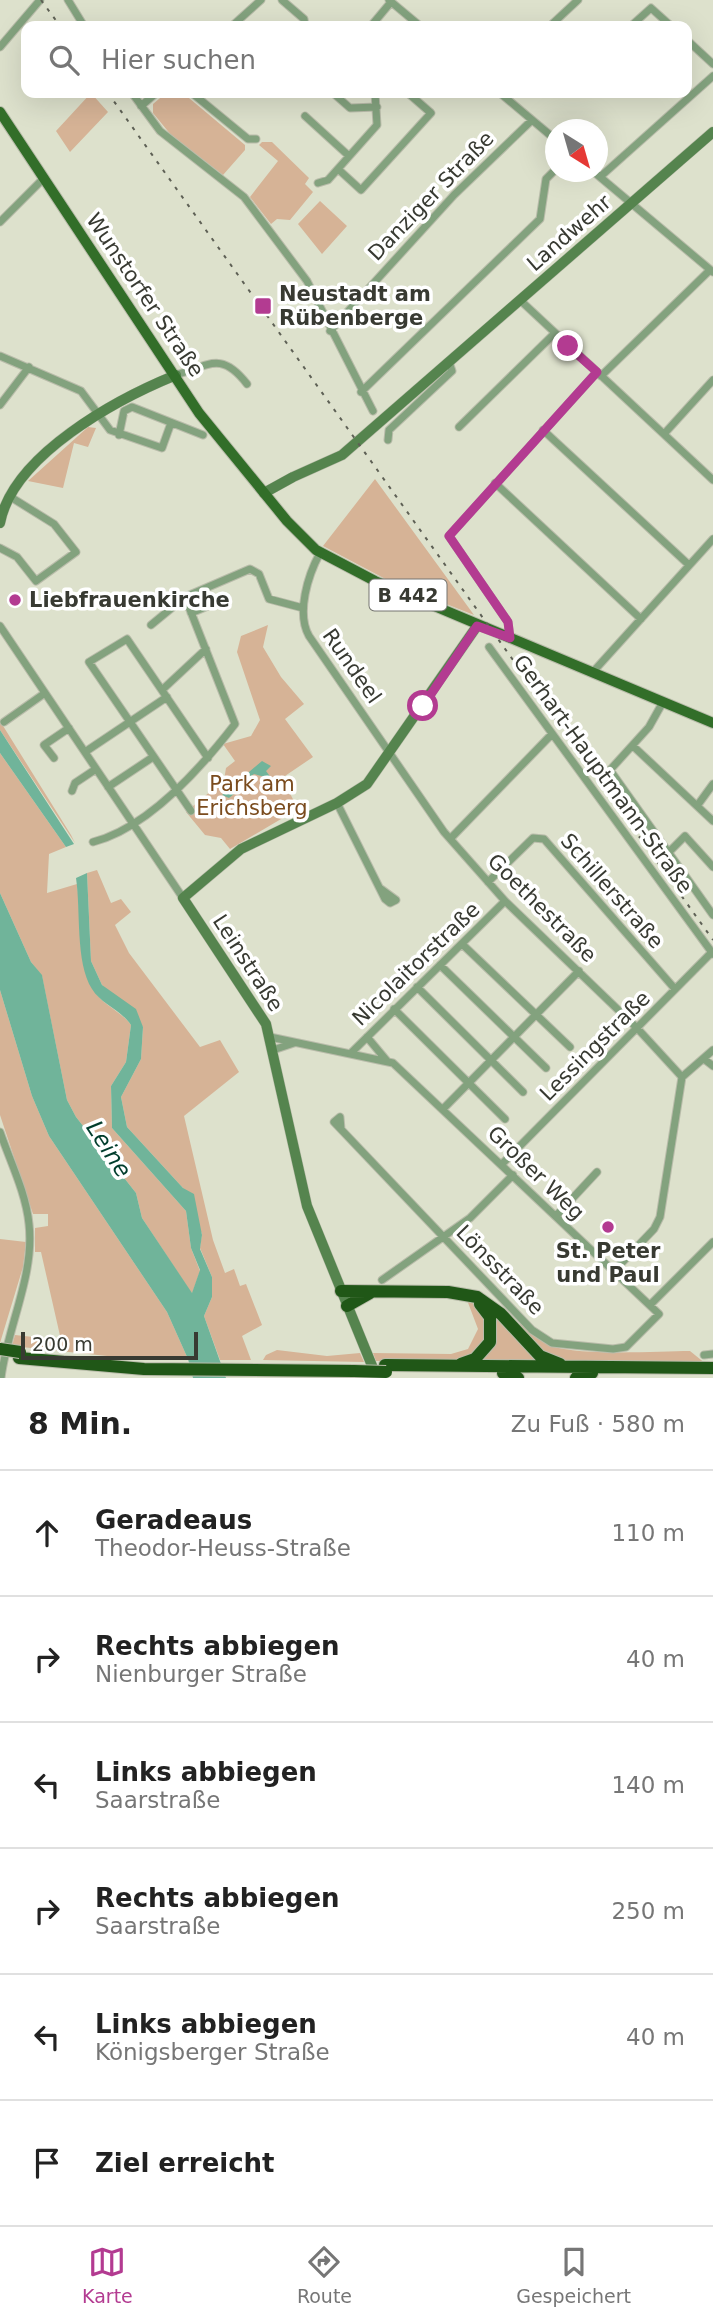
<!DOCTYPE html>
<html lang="de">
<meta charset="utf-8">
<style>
:root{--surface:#fff;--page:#f6f6f6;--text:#222;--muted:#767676;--line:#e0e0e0;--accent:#b33b91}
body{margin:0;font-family:"DejaVu Sans",sans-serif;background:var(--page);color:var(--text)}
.compass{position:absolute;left:545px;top:119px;width:63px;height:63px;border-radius:50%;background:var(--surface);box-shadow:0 7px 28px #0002;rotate:143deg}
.scale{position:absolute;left:21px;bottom:18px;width:177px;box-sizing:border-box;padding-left:7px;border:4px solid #383a32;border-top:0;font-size:19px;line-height:24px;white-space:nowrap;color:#383a32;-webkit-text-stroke:5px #fff;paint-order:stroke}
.stop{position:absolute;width:21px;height:21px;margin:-16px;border:5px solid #b33b91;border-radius:50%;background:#fff}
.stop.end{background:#b33b91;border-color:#fff;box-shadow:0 2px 7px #0008}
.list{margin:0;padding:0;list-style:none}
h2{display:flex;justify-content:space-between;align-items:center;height:91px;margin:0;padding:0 28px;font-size:30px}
h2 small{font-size:23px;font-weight:400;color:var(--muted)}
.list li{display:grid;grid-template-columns:46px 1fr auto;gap:21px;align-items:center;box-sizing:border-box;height:126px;padding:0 28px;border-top:2px solid var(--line)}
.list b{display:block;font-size:26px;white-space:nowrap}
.list p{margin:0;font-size:23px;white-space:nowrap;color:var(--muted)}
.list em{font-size:23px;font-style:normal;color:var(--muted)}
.icon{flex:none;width:38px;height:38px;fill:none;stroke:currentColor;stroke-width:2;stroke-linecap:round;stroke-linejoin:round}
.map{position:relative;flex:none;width:713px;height:1378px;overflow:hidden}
.search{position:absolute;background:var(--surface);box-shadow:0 7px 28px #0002;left:21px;right:21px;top:21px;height:77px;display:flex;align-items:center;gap:18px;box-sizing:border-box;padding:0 24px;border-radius:14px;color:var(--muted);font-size:26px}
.sheet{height:847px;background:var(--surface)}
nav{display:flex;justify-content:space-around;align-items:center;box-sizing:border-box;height:98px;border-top:2px solid var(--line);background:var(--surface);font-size:19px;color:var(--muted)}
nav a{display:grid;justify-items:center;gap:4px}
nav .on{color:var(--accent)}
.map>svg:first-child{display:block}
</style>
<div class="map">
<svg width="713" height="1378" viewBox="0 0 713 1378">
<rect width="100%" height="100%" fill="#dde1cc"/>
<path fill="#d6b396" d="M91,93l17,19 -38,40 -14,-21z
M166,93h17l62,52v5l-22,25 -52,-40 -18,-22v-9z
M262,142h10l37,36 -4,6 8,8 -23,28 -13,-1 -6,5 -21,-27 28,-36 -19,-16z
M320,201l27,25 -25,28 -24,-30z
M88,427l8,1 -8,19 -14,-4 -11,45 -35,-7z
M375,479l99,136 -81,-32 -70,-37z
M268,625l-5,22 18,30 23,27 -19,15 28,38 -31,21 16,31 -68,40 -9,-11 -16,-3 -19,-23 38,-32 2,-12 9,-7 -12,-17 28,-8 9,-16 -23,-68 4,-16z
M0,721l71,114 4,8 -75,-113z
M0,753l66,94 -17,7 -2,39 30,-9c5,37 -2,74 18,108 8,13 27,20 36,33l-5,37 -15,24 1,42 74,83 5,37 9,23 -8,23 -50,-76 -6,-25 -60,-76 -9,-17 -25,-124 -11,-14 -31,-69z
M97,870l14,33 10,-4 10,13 -16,13 14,28 71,94 20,-7 19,32 -55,44 29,124 12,33 9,-4 6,17 6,-2 16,41 -20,11 9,24h-31l-16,-44 8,-19v-20l-12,-29 2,-14 -19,-46 -56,-61 -6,-30 20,-38 2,-32 -41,-42 -11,-24 -4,-88z
M0,990l32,106 17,40 118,176 21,47 -62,-1 -114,-12 3,-11 46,5 -20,-88h-6v-24l13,-2v-12h-15l-33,-99z
M0,1239l26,3 -3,25 -23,76z
M467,1300c25,12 21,31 13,52l-28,11 -76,-2 -3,-8 78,1 17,-5 10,-20z
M490,1312l53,49h-64l3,-3z
M522,1323c7,8 15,16 25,21 26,13 111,7 143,7l16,13 -140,-1 -19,-7 -31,-28z
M277,1350l50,6 33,-3 4,9 -101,-2 3,-5z"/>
<path fill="#70b49a" d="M0,730l74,114 -8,3 -66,-94z
M262,761l9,5 -5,5 6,8 -18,-5c-11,7 -15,17 -25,24l-7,-3z
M87,873l4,88 11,24 34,24 7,18 -2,32 -20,38 6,30 56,61 11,6 8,41 -2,14 12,28v20l-8,19 22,62h-33l-5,-19 -21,-47 -118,-176 -17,-40 -32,-106v-97l31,69 11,13 25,125 9,17 60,76 6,25 50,75 8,-23 -9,-22 -5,-37 -74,-83 -1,-42 15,-24 5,-37c-10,-15 -30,-21 -39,-36 -17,-27 -11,-78 -16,-111z"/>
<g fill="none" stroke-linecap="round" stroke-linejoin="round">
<g stroke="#b9bcaa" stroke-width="9">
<path id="street" d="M68,0l16,26
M282,0l22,19 1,7
M389,0l31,26
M232,26l29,-26
M371,26l20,-24
M550,26l28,-26
M631,26l20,-18 20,18
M687,40l26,24
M0,47l40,-47
M132,93l28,38 84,66 63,84 66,130
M192,93l56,46h8
M333,93l17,15 27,-1
M500,93l56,47
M141,106l15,-13
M305,116l44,40
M338,169l23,21 70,-77 -23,-20
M594,172l119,100
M600,177l113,-101
M318,183l10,-3 49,-55 -2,-32
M0,222l44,-44
M521,301l192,179
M330,331l124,-136 78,-75
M0,356l81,35 29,39 52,18 9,-25
M176,375c35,-11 46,-23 71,9
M601,376l109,-106
M361,392l179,-173 6,-40 10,-10
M0,405l29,-38
M459,427l96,-94
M543,430l146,135
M664,434l49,-54
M119,435l5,-24 8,-4 71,28
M388,440l1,-10 63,-59 -3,-9
M495,483l146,136
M0,548l17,9 19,24 40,-29 -22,-28 -45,-28
M320,553c-12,22 -24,60 -11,83l135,196 61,69 132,127 45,49
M191,613l31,-13
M151,625l34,-28 65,-28 9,5 10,25 34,9
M0,626l183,272
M510,638l-2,-16 -59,-86 148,-164
M489,647l224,307
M592,673l121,-134
M162,690l44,-41
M663,702l-14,25 -39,43 103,145
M4,722l41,-29
M633,746l64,60
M85,752l82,-55
M54,758l-10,-13 25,-17
M713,784l-16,22 16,15
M108,787l45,-30
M72,791l3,-8 21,-14
M337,803l48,96 5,4 6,-3 -15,-11
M191,811l-102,-149 38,-23 81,119
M451,838l101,-104
M93,842c55,-14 108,-74 142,-118l-50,-127
M670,851l15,-15 28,31
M488,882l45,-44 11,1 131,150
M462,944l108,103
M440,965l106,103
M417,987l106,105
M394,1009l111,110
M270,1037l123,26 266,251 -33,33 -13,2 -61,-6 -20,-13 -198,-208 6,-5 1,12
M367,1037l20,24
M273,1050l21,-7
M351,1053l154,-152
M704,1059l9,7
M682,1077l31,-27
M443,1109l136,-138
M0,1132c10,29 26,61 29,92 6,51 -22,104 -28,154
M502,1164l210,-212
M556,1216l41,-44
M614,1271l40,-42 6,-12 22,-140
M382,1280l88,-62 43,-43
M650,1305l63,-63
M704,1355l9,-1"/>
</g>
<g stroke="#b9bcaa" stroke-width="11">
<path id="secondary" d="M264,493l29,-16 49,-22 371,-323
M0,523c13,-68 117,-124 176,-148
M377,1378l-70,-172 -41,-182 -83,-126 58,-49 96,-46 30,-19 110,-158"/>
</g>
<g stroke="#b9bcaa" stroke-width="12">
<path id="primary" d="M0,112l199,301 88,108 29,29 59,31 338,142"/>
</g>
<g stroke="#b9bcaa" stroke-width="14">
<path id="highway" d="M341,1291l107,1 29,5 24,17 39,42 20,8
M347,1306l23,-13
M19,1358l125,11 210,2
M461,1364l14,-5 15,-17v-25l-10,-13
M385,1365l328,3
M503,1373l15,5
M576,1378l16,-5"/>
</g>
<use href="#street" stroke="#83a27e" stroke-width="7"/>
<use href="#secondary" stroke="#55844e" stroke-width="10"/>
<use href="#primary" stroke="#326e29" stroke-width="10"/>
<use href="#highway" stroke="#205717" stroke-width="12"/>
<path stroke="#5e6055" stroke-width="2" stroke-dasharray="3.5 7" stroke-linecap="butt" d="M41,0l19,26
M108,93l605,847"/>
<g stroke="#b9bcaa" stroke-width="14" stroke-linecap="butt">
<path id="highway-bridge" d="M0,1349l20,3
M354,1371l32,1"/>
</g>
<use href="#highway-bridge" stroke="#205717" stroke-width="12"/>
</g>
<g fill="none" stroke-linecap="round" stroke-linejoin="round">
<path stroke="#b33b91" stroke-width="9" d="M423,706l54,-80 33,12 -2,-16 -59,-86 148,-164 -29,-26"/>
</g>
<g fill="#b33b91" stroke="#fff" stroke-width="2.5">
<rect x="254" y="297" width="18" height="18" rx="3.5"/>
<circle cx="15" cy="600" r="7"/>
<circle cx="608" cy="1227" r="7"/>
</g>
<g text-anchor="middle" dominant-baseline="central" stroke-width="7" stroke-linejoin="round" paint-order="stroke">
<rect fill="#fff" stroke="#747570" stroke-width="2" x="369.5" y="579.5" width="77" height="31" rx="5"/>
<g font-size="19" font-weight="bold" fill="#383a32">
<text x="408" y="595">B 442</text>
</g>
<g font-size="21" fill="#383a32" stroke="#fff">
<text transform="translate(431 196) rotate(-46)">Danziger Straße</text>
<text transform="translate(569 233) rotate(-41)">Landwehr</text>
<text transform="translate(145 295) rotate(56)">Wunstorfer Straße</text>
<text transform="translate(352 666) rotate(55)">Rundeel</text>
<text transform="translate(603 774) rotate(54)">Gerhart-Hauptmann-Straße</text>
<text transform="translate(612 891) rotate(49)">Schillerstraße</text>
<text transform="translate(542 908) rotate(45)">Goethestraße</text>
<text transform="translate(248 963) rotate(57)">Leinstraße</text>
<text transform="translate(416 964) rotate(-44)">Nicolaitorstraße</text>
<text transform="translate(595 1046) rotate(-45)">Lessingstraße</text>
<text transform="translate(536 1173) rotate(44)">Großer Weg</text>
<text transform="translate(500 1270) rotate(46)">Lönsstraße</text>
</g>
<g font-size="21" font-weight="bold" fill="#383a32" stroke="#fff" text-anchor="start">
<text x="279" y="294">Neustadt am<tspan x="279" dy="24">Rübenberge</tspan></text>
<text x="29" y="600">Liebfrauenkirche</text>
<text x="608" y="1251" text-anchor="middle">St. Peter<tspan x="608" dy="24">und Paul</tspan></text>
</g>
<g font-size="21" fill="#7a4b1d" stroke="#fff">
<text x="252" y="784">Park am<tspan x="252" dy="24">Erichsberg</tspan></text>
</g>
<g font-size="23" font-style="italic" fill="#003d2c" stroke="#fff">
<text transform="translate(109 1149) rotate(57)">Leine</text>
</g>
</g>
</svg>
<svg class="compass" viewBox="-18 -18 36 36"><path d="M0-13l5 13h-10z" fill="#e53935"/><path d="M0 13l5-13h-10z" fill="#767676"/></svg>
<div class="scale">200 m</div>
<div class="stop" style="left:423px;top:706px"></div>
<div class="stop end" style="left:568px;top:346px"></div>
<div class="search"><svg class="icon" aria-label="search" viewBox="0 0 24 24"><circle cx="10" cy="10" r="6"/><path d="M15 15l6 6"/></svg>Hier suchen</div>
</div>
<section class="sheet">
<h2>8 Min.<small>Zu Fuß · 580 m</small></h2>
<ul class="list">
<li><svg class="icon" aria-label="ahead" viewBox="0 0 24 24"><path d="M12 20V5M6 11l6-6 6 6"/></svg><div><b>Geradeaus</b><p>Theodor-Heuss-Straße</p></div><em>110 m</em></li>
<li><svg class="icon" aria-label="right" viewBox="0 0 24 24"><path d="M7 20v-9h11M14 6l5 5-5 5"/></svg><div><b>Rechts abbiegen</b><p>Nienburger Straße</p></div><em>40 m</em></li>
<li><svg class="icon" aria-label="left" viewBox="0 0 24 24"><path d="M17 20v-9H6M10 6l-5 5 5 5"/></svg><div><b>Links abbiegen</b><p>Saarstraße</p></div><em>140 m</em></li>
<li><svg class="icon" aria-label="right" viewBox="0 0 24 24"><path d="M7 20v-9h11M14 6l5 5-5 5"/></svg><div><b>Rechts abbiegen</b><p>Saarstraße</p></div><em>250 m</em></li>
<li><svg class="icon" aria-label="left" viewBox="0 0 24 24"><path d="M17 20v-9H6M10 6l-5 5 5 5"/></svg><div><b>Links abbiegen</b><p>Königsberger Straße</p></div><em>40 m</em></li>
<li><svg class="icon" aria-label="arrive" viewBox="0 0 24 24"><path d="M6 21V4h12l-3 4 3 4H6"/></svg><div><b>Ziel erreicht</b></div></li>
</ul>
</section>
<nav>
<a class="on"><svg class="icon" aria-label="map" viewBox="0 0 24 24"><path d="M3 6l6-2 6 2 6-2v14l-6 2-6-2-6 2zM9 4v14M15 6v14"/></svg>Karte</a>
<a><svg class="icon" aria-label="directions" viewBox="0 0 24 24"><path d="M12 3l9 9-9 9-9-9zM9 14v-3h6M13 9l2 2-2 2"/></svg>Route</a>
<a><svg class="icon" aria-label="saved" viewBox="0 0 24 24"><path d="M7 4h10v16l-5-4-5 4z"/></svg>Gespeichert</a>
</nav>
